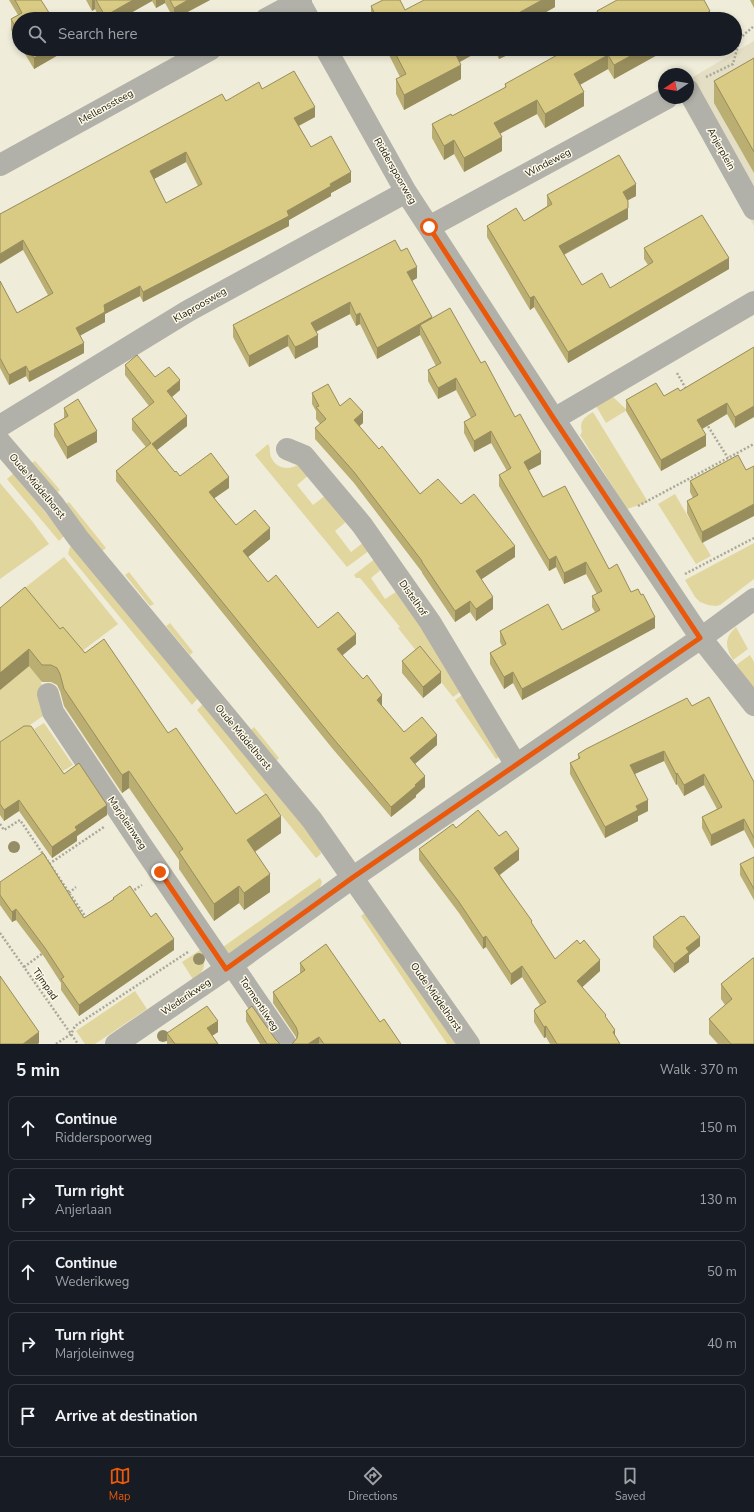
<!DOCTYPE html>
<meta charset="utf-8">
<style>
:root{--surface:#171b24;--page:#242831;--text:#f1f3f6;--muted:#9ea1a6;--line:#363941;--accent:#ea580c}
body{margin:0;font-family:"Nunito Sans",sans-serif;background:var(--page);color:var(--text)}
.compass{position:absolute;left:658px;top:68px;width:36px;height:36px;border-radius:50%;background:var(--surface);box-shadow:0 2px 6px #0003;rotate:258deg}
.stop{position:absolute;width:12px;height:12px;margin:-9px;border:3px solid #ea580c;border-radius:50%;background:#fff}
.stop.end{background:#ea580c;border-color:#fff;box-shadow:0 1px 4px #0008}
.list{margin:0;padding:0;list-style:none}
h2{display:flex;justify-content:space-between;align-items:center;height:52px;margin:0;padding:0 16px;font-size:17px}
h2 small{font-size:13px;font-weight:400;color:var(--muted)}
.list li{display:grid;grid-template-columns:26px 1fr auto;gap:12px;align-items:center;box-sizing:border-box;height:64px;margin:0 8px 8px;padding:0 8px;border:1px solid var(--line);border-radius:8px}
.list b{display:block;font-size:15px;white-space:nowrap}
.list p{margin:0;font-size:13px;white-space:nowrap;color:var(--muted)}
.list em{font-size:13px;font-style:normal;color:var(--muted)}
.icon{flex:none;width:22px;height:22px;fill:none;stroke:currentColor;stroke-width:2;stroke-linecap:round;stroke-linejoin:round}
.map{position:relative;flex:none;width:754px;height:1044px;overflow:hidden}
.search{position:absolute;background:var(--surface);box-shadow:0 2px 6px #0003;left:12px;right:12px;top:12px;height:44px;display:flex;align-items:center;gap:10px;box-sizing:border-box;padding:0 14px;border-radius:22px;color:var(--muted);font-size:15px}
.sheet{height:412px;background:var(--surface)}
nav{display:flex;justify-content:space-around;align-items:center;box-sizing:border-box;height:56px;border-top:1px solid var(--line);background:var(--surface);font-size:11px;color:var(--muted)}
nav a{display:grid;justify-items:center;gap:2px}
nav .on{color:var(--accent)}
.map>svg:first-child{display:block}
</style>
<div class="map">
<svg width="754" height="1044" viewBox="0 0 754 1044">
<rect width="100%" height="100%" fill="#efecd9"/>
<path fill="#e4dec5" d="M754,41v185l-75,-128h9v-18z"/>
<path fill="#e2d69f" d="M613,397l14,13 -21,13 -10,-17z
M593,412l55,90 -21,7 -47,-74 2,-3c-3,-10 2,-15 11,-20z
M268,444c3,4 1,8 3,13 5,12 18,14 28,7l11,10 -13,11 16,20 13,-10 21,26 -12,10 16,21 13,-10 6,8 -23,17 -92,-112z
M35,461l25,29 -4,3 -26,-29z
M14,473l50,63 -5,5 -52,-62z
M0,483l32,38 17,23 -49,35z
M675,494l36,62 -15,8 -38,-60z
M69,502l37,46 -4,3 -38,-46z
M754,543v36l-34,26 -4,1 -8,-1 -8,-3 -5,-5 -10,-17z
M74,545l124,153 -6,7 -124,-151 2,-7z
M64,557l54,67 -77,58 9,29 -50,35v-67l22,-89z
M376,558l7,10 -12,10 14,21 14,-9 64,100 -10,7 -55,-69 2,-1 -40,-49h-4l-2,-3z
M129,572l25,32 -4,2 -25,-31z
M170,623l23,29 -3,3 -24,-29z
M736,627l12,22 -15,11c-8,-13 -9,-22 3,-33z
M750,655l4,7v27l-18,-24z
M465,693l35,63 -4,3 -41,-59z
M204,703l115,142 2,9 -5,4 -119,-148z
M44,723l29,42 -10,6 -29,-42z
M254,727l25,31 -3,3 -25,-31z
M320,878l2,4 -3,8 -92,65 -4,-8z
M367,911l90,133h-10l-86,-128z
M200,950c8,13 4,21 -6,31l-12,-19z
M135,991l12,18 -52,35h-10l-9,-13z"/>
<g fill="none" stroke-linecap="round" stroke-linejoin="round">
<path stroke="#aaa899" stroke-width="2.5" stroke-dasharray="2 2" stroke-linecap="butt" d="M706,77l27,-13 7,-26 14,-12
M677,373l9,16
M706,423l22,35
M638,506l116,-62
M685,574l69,-36
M0,824l4,6 16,-10 25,37 -1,1
M45,857l42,62
M49,864l55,-37
M131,892l11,-7
M69,893l7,-6
M0,933l78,111
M24,967l19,-14
M56,1044l15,-10 4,-8 113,-74"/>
<path stroke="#b2b1a9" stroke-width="22" d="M299,1l10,18
M266,19l35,-19
M326,49l80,143 148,227 147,219 53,67
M688,90l66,119
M0,165l211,-116
M429,227l238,-129
M554,419l200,-117
M0,426l188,-115 218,-119
M287,449l17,7 58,69 68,97 86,143
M48,694l5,18 87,131 86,126
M232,965l54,79
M116,1044l110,-75 126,-91 349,-240 53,-39"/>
<path stroke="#b2b1a9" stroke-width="22" d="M0,442l54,63 24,33 234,282 157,224"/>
</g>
<g fill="#958d66">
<circle cx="14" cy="847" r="6"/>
<circle cx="199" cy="959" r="6"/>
<circle cx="163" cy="1036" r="6"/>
</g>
<path fill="#bbae72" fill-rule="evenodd" d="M9,0h32l-22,19v25l-8,-14v-11l7,-4z
M86,0h124l-35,19h-1l-9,-16 -9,5 -4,-7 -32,18h-20l-5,-10 -3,2z
M555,0v7l-21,12h-163v-13l34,4z
M750,0h4v8z
M597,11l113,8h-113z
M22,49h38v5l-26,15z
M386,49h97l-23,13 1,17 -57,31 -8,-16v-15l4,-2z
M494,49h26l-21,10z
M668,49l-54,30 -6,-10 -28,16 4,21 -39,22 -8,-14 -37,19 2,18 -38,21 -10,-18 -10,6 -12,-22v-14l20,-8 53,-28v-4l71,-30z
M754,58v115l-40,-70v-22z
M262,89l53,28 -16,9 12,21 40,35 -20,11v3l-42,24v6l-146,76 -3,-6 -35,18v8l-25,13 4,18 -55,29 -3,-6 -17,9 -9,-17v-87l17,32 31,-18 -25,-45 -23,-36 226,-113zM186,162l12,24 -32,17 -12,-24z
M547,195l89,1 -9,4 1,19 -64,36 18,30 28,3 38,-23 -4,-6v-11l85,21 -161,94 -34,-56 -4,3 -43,-73v-11l37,-5 23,-15z
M401,251l16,27 -6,3 21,38 49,44 60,101 -13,6 15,27 66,72 22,23 24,36 -133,72 -9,-17 -9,6 -14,-25v-11l12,-7 -2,-4v-11l62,-1 33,-18 -3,-5v-11l5,-2 -11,-20 -22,10 -8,-17 -7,4 -50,-85v-11l8,-4 -16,-28 -17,9 -10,-19v-11l7,-4 -15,-28 -18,9 -10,-18v-11l8,-4 -16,-31 -43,24 -17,-35 -4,2 -6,-12 -34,18 2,15 -16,8 -7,4 -7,-13 -39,21 -16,-30v-12z
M754,347l-19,81 -8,-14 -25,15 4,17 -45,25 -35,-60v-11l38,-4 16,-5z
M125,365l30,12 25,13 -8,7 15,29 -30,24 18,22 5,4 49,12 -15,10 22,27 34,14 -22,18 20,25 50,46 38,16 -14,11 40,50v1l22,26 33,13 -22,19 10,23 -9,8v2l-25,20 -59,-69 -216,-267v-10l30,-24 -14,-17v-11l17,-13 -24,-31z
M312,393l28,13 23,17 -4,3 20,23 41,45 41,10 54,53 -34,22 12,30 -17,12 -6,-9 -15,10 -33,-49v-1l-68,-89 -39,-44v-11l5,-4 -4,-5v-8l-4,-7z
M64,408l33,34 -30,17 -13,-23v-12l10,-5z
M738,455l-36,88 -15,-30v-12l6,-3 -3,-6v-11z
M0,608l60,21 108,104 68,81 45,19 -26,19 15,40 -26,18 -5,-7 -25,18 -35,-52v-9l-50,-72 -7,5 -58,-87 -4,-15 -3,-6 -6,-3h-9l-13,-16 -29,24z
M402,661l39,22 -18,15 -21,-25z
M692,706l62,76v67l-10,-19 -33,16 -9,-18v-11l15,-8 -13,-24 -20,11 -7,-12 -1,1 -12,-24 -29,13 13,37 -10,5v5l-33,17 -35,-64v-11l8,-4v-5z
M0,742l64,32 43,41 -30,21v5l-25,17 -33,-47 -15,10 -4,-6z
M456,828l63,32 -19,15 55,84 45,12 -18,16 24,31 9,18 5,8h-70l-4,-7 -2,1 -10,-16v-11l1,-1v-1l5,-4 -18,-28 -11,8 -25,-38 -3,2 -24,-36 -40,-53v-11z
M754,857v43l-14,-25v-11z
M0,882l84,36 29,-18v-2l61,52 -95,66 -18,-26v-7l-16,-25 -29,-38 -4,2 -12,-17z
M653,937l47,9 -11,9v7l-15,11 -21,-26z
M754,958v86h-36l-9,-10v-15l16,-14 -4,-6v-15z
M300,963l80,59 21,22h-109l5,-5 -1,-2 -23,-34v-11l27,-18z
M246,1011l30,29 4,4h-20l-14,-23z
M218,1032l-6,4 6,8h-51v-11z"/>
<path fill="#988d5c" d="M92,0h3v9l-3,2z
M133,0h19v1l-32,18h-15v-3z
M156,0h9v3l-9,5z
M188,0h22l-36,19v-11z
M542,0h13v7l-21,12h-21v-3z
M710,11v8h-13z
M49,49h11v5l-26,15v-11z
M458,49h25l-29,16v-14z
M499,49h21l-21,10z
M643,49h25l-54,30v-14z
M608,55v14l-34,19v-14z
M461,65v14l-57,31v-15z
M584,92v14l-39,22v-14z
M537,100v14l-43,23v-14z
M315,107v10l-21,11v-10z
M502,137v14l-38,21v-14z
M454,140v14l-10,6v-14z
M186,152v10l-36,19v-10z
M351,172v10l-20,11v3l-42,24v6l-146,76v-10l144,-81 43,-27z
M636,184v12l-13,7v-11z
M628,208v11l-69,38v-11z
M23,240v10l-23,14v-10z
M729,258v11l-161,94v-11z
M417,267v11l-10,6v-12z
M140,286v10l-35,18v8l-29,16v-10l28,-23z
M534,296v11l-4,3v-12z
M350,302v12l-39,20v-11z
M360,313v11l-4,2v-11z
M432,317v12l-12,-4v10l-43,24v-11z
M288,335v11l-39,21v-11z
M318,335v12l-23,12v-12z
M84,343v10l-55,29v-10z
M26,366v10l-17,9v-10z
M456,378v12l-18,9v-11z
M180,380v10l-13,11v-10z
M727,403v11l-30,18v-12z
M754,406v11l-19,11v-11z
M363,412v11l-9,8v-11z
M187,416v10l-35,28v-10z
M97,431v11l-30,17v-12z
M491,431v12l-17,9v-11z
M706,435v11l-45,25v-11z
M541,452v12l-17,9v-11z
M229,477v11l-20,14v-10z
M754,504v12l-52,27v-11z
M270,528v11l-27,22v-10z
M515,546v11l-39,26v-12z
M556,556v11l-7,4v-11z
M586,562v12l-22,10v-11z
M493,597v12l-17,12v-12z
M470,601v11l-15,10v-11z
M655,617v11l-133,72v-11z
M356,634v10l-19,16v-11z
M29,649v17l-29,24v-17z
M441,672v11l-18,15v-11z
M513,672v11l-9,6v-12z
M382,695v10l-5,5v-10z
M437,735v10l-27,23v-10z
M664,751v10l-34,15v-11z
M129,771v17l-7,5v-18z
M677,773v11l-1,1v-11z
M704,774v11l-20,11v-11z
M425,776v11l-9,8v2l-25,20v-10z
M19,800v11l-15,10v-11z
M648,800v11l-10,5v5l-33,17v-11l31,-21z
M107,805v10l-30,21v5l-25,17v-11l23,-20z
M281,816v17l-34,24v-17z
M744,819v11l-33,16v-11z
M519,849v11l-25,19v-11z
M270,874v18l-26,18v-17z
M239,886v17l-25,18v-17z
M16,909v11l-4,2v-10z
M486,936v11l-3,2v-11z
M700,937v9l-11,9v7l-15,11v-9l12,-16z
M174,939v11l-95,66v-11z
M600,960v11l-23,21v-11z
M522,966v11l-11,8v-11z
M218,1021v11l-11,7v-11z
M546,1026v11l-2,1v-11z
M615,1030v11l-2,-9z
M39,1032v11l-1,1h-15z
M319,1037v7h-11z"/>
<path fill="#d9ca84" stroke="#988d5c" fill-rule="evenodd" d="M15,0h26l12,19h-34v14l-8,-14 11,-6z
M96,0h37l-28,16z
M170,0h18l-14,8z
M383,0h17l5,10 19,-10h118l-29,16 2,3h-138l-6,-13z
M617,0h87l6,11 -13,8h-96l-4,-8z
M28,49h21l-15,9z
M393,49h65l-4,2 7,14 -57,30 -8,-16 10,-5z
M568,49h5l3,5 8,-5h59l-29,16 -6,-10 -34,19 10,18 -39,22 -8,-14 -43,23 8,14 -38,21 -10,-18 -10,6 -12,-22 19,-10 1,2 54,-29 -1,-3z
M754,58v94l-40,-71z
M294,71l21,36 -21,11 17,29 20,-11 20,36 -21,12 1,2 -44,25 2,5 -146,76 -3,-6 -36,19 1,7 -29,16 8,15 -55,29 -3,-6 -17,9 -9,-17v-77l17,32 36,-20 -30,-53 -23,14v-40l222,-120 4,7 33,-19 3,7zM186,152l16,32 -36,19 -16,-32z
M619,155l17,29 -13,8 5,9v7l-69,38 23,39 20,-12 8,15 30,-18 13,-8 -9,-14 58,-33 27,43 -161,94 -34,-56 -4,2 -43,-72 29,-18 8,13 28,-17 -5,-9z
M395,240l6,11 6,-3 10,19 -10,5 25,45 -55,31 -17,-35 -4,2 -6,-13 -39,21 7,12 -16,9 -7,3 -7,-12 -39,21 -16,-31z
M450,308l31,55 4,-2 30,56 5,-3 21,38 -17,10 19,35 22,-11 44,83 8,-5 14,28 7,-3 3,6 2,-1 12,23 -133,72 -9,-17 -9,5 -14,-24 16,-9 -6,-13 48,-27 14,26 38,-20 -8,-14 10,-5 -16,-29 -22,11 -8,-17 -7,4 -50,-85 12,-7 -20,-37 -17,10 -10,-19 12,-7 -20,-37 -18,10 -10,-18 13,-7 -21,-38z
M754,347v59l-19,11 -8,-14 -30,17 9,15 -45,25 -35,-60 30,-17 8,13 14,-8 2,3z
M137,355l18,22 14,-10 11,13 -13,11 20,25 -35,28 23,28 1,-1 4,5 31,-23 18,24 -20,15 27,33 19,-15 15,18 -27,23 25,31 8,-7 42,53 20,-16 18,22 -19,15 26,30 4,-4 15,20 -5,5 27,32 18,-15 15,18 -27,23 15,18 -10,9 1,1 -25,21 -59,-70 -216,-266 35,-28 -19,-24 22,-17 -29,-37z
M328,384l12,22 10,-8 13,14 -9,8 25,29 3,-3 38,48 18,-15 23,25 13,-10 41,52 -39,25 17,26 -17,12 -6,-8 -15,10 -33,-49v-1l-68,-89 -39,-44 11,-9 -10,-12 3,-1 -7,-13z
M78,399l19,32 -30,16 -13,-23 14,-8 -4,-8z
M738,455l8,15 8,-4v38l-52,28 -15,-31 11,-6 -8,-14z
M25,587l35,42 3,-2 22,26 19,-14 64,94 8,-5 60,86 30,-20 15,22 -34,24 23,34 -26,19 -5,-7 -25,18 -35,-52 4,-3 -54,-78 -7,4 -58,-86 -4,-15 -3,-6 -6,-3h-9l-13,-16 -29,24v-65z
M420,646l21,26 -18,15 -21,-26z
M709,697l45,85v56l-10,-19 -33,16 -9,-18 20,-10 -18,-33 -20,11 -7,-12 -1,1 -12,-23 -34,14 18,35 -12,6 2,4 -33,17 -35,-64 10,-5 -2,-4 8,-5 101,-51 5,8z
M24,726h7l33,48 15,-11 28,42 -32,22 2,3 -25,17 -33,-47 -15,10 -4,-6v-62z
M478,810l21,26 7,-5 13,18 -25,19 38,53 -1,1 24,37 22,-19 3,4 4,-4 16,20 -23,21 29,34 -1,1 10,14 -2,2 7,12h-63l-11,-18 -2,1 -10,-16 1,-1v-1l11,-7 -24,-36 -11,8 -25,-38 -3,2 -24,-36 -40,-53 34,-25 3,4z
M43,853l41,65 30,-19 -1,-1 17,-12 21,31 5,-4 18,26 -95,66 -18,-26 3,-2 -19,-29 -29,-39 -4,3 -12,-17v-13z
M754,857v32l-14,-25z
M681,916l1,1 2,-1 16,21 -14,11 3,4 -15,12 -21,-27z
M326,944l54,78 4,-3 17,25h-77l-5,-7 -11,7h-16l1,-1 4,-5 1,-5 -2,-6 -23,-35 32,-22 -5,-7z
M753,958h1v86h-23l-22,-25 23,-20 -11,-15z
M0,976l39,56 -16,12h-23z
M207,1006l11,15 -11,7 11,16h-43l-8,-11z
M252,1006l24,34 4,4h-13l-21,-33z"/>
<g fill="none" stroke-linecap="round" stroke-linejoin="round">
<path stroke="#ea580c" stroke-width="5" d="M160,872l66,97 126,-91 348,-240 -146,-219 -125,-192"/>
</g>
<g text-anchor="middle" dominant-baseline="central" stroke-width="3" stroke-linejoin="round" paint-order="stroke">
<g font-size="10" fill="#212019" stroke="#fdf9e6">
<text transform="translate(106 107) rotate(-29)">Mellenssteeg</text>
<text transform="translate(721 149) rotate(61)">Anjerplein</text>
<text transform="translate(548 163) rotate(-28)">Windeweg</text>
<text transform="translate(395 171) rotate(60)">Ridderspoorweg</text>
<text transform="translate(200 305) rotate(-30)">Klaproosweg</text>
<text transform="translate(37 486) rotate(50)">Oude Middelhorst</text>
<text transform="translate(413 598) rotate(55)">Distelhof</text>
<text transform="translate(243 737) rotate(50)">Oude Middelhorst</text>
<text transform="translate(127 823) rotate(56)">Marjoleinweg</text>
<text transform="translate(45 984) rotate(55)">Tijmpad</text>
<text transform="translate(186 997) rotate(-34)">Wederikweg</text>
<text transform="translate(436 997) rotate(55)">Oude Middelhorst</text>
<text transform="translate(259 1004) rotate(56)">Tormentilweg</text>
</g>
</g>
</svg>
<svg class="compass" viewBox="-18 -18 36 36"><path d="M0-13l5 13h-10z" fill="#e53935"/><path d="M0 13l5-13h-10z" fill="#9ea1a6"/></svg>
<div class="stop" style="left:429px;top:227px"></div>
<div class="stop end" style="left:160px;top:872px"></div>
<div class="search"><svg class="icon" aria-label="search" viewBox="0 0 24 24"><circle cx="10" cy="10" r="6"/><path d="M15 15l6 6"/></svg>Search here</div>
</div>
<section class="sheet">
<h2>5 min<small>Walk · 370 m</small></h2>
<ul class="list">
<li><svg class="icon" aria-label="ahead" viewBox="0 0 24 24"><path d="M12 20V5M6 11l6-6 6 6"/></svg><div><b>Continue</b><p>Ridderspoorweg</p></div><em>150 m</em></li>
<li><svg class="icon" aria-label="right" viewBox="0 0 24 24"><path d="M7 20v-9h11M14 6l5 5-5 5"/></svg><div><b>Turn right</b><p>Anjerlaan</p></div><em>130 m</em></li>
<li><svg class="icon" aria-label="ahead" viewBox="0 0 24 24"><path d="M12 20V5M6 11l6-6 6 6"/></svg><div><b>Continue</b><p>Wederikweg</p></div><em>50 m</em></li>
<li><svg class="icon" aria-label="right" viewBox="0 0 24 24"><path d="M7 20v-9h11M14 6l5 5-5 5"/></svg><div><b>Turn right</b><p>Marjoleinweg</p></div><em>40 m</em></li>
<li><svg class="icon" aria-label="arrive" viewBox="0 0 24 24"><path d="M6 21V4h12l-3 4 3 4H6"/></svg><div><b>Arrive at destination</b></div></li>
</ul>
</section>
<nav>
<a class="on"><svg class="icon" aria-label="map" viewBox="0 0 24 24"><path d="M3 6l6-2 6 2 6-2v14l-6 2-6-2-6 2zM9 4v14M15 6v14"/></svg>Map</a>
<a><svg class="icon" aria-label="directions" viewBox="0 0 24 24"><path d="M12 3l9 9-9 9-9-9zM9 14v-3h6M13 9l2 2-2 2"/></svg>Directions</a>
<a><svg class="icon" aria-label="saved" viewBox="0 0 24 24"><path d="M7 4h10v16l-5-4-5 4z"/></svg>Saved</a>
</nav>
